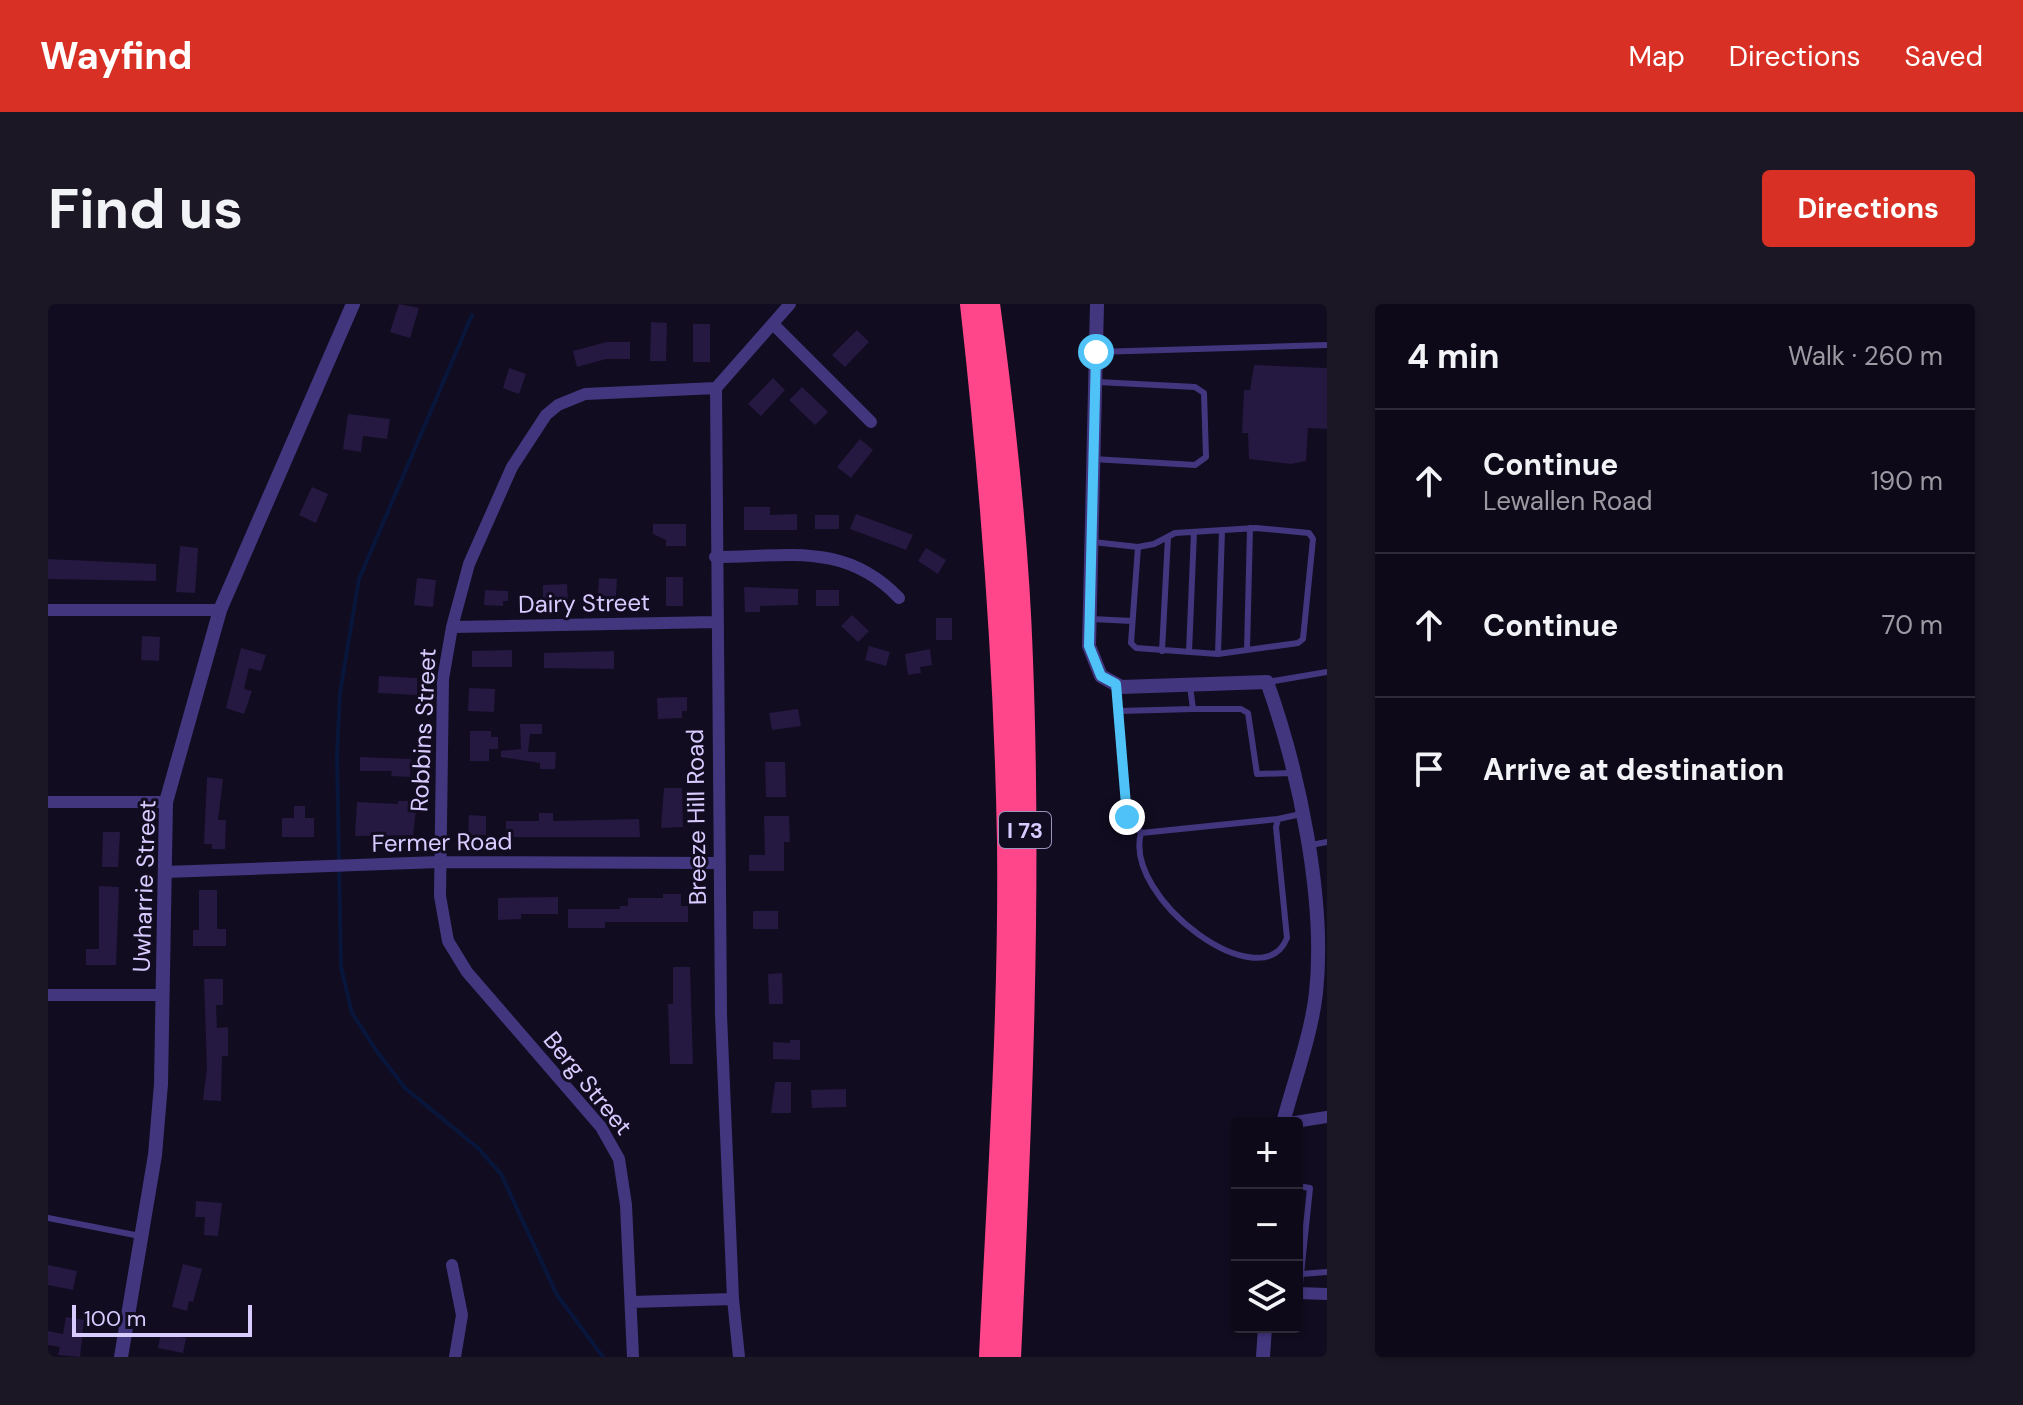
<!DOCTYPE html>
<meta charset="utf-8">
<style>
:root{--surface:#0e0918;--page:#1c1725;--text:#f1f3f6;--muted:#9b9aa2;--line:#2e2a37;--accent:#d93025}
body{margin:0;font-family:"DM Sans",sans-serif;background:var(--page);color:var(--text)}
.controls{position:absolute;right:24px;bottom:24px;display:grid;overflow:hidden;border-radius:8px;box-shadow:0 2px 6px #0004}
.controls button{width:72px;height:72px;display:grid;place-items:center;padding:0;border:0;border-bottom:2px solid var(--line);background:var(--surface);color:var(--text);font:40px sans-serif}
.scale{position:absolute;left:24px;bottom:20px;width:180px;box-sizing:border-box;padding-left:8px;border:4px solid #d7cbff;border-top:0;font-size:22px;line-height:28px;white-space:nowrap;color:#d7cbff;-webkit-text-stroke:6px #120c20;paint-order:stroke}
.stop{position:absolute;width:24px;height:24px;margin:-18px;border:6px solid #4fc3f7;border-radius:50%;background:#fff}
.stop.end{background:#4fc3f7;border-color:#fff;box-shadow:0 2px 8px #0008}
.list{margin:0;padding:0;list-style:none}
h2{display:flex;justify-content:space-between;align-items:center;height:104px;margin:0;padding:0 32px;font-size:34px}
h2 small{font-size:26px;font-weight:400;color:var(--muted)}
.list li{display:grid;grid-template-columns:52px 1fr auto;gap:24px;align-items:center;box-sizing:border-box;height:144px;padding:0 32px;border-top:2px solid var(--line)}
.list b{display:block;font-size:30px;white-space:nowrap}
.list p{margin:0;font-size:26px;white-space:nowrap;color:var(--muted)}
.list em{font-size:26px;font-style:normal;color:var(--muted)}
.icon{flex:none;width:44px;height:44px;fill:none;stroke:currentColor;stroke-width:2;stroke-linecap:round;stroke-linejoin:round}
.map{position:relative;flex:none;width:1279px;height:1053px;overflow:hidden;border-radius:8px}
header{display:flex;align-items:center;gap:48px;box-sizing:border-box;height:112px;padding:0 40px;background:var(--accent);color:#fff}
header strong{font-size:38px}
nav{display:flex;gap:44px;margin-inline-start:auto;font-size:28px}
.intro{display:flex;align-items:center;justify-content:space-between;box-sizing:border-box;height:192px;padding:0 48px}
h1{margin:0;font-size:56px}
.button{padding:20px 36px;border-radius:8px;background:var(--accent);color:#fff;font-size:28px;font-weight:700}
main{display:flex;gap:48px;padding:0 48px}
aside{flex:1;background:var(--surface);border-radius:8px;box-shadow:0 2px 6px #0004}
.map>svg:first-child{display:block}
</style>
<header>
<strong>Wayfind</strong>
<nav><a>Map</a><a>Directions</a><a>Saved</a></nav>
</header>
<div class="intro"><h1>Find us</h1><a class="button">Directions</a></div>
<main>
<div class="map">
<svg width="1279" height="1053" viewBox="0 0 1279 1053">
<rect width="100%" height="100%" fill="#120c20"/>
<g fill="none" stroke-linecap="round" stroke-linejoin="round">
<path stroke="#09163c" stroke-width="4" d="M424,11l-113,264 -19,114 -3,62 4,212 11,46 26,40 27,35 73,60 23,26 56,121 46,62"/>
</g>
<path fill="#251841" d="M351,0l20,4 -9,30 -20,-6z
M603,18l16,1 -1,38h-16z
M645,20h17v38h-17z
M809,26l12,12 -24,25 -13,-12z
M559,38h23v17h-24l-29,8 -4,-16z
M1206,61l73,3v61l-19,-1 -2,33 -15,3 -42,-5 -1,-26h-6l2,-43h6z
M461,64l17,6 -7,20 -16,-6z
M725,74l12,12 -24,26 -13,-12z
M754,83l26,25 -13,13 -26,-25z
M300,110l42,5 -3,20 -24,-3 -2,16 -18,-3z
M812,135l13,11 -22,28 -14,-11z
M264,183l16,7 -12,29 -17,-8z
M696,203h26v8l27,-1v16h-53z
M808,210l57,21 -7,15 -56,-21z
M767,211h24v14h-24z
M605,220h33v22h-20v-6l-13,-6z
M132,242l18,2 -3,45 -19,-1z
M878,244l20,12 -8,14 -20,-13z
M0,255l108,5v17l-108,-2z
M618,273h17v29h-17z
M369,274l19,2 -3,27 -19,-2z
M551,274l18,1 -2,31 -18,-2z
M519,280l1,17h-25v-16z
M696,283l54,2v16l-38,1v6h-15z
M437,286l23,1v10h-5v5l-19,-1z
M768,286h23v16h-23z
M804,311l17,16 -11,11 -17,-16z
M888,314h16v22h-16z
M94,332l18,1 -1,24 -18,-1z
M821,342l21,6 -4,14 -21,-6z
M193,344l25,7 -5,16 -12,-3 -5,21 8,2 -8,23 -18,-6z
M882,345l2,16 -12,2 1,6 -13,2 -3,-21z
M464,346v17h-40v-16z
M566,347v18l-70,-1v-15z
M331,372l38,2v17l-39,-2z
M421,384l26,1 -1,23 -26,-1z
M639,393v14h-5v7l-24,1 -1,-21z
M750,405l3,17 -29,4 -3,-17z
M472,420h22v10h-12l-2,18h28l-1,17h-15v-6l-39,-6v-6l20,-2z
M422,427h21v6h7v12h-9v12h-19z
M312,453l51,2 -1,18 -19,-1 1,-5h-32z
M717,458h20l1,35h-20z
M159,473l16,2 -5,41h8l-1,29h-13v-5h-8z
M616,484h18l1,39 -22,1z
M350,497h19l-4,34 -58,1 2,-34 41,2z
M246,502h11v12h9v19h-32v-19h12z
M491,509h14v8l86,-2 1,18h-134v-16h33z
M421,511l17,1v19h-18z
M716,512h25l1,26h-6v29h-35v-16h16z
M55,528h17l-2,35h-16z
M51,582l20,1 -3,78h-30v-16h13z
M151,586h18v39h9v17h-33v-16h6z
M615,590h18v12h7v16h-83v6h-37v-19h52v-3h8v-8h35z
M510,593v17h-37v5l-23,1v-22z
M705,607h25v18h-25z
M625,663h17l3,97h-23l-2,-60h5z
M734,669l1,31h-14l-1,-30z
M156,675h19v26h-7l1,23 11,-1v29h-6l-1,45 -18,-1 4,-32z
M742,736h10v20l-27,-1v-17l17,1z
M727,778h16v31h-20z
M798,785v18l-34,1 -1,-18z
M148,897l26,2 -4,33 -14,-1 1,-18h-10z
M135,960l19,5 -9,33 -4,-1 -2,10 -15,-4z
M0,961l29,6 -4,19 -25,-5z
M18,1013l18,3 -4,37 -22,-2 2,-8 -12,-2v-14l15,3z
M113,1030l25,4 -3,15 -25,-5z"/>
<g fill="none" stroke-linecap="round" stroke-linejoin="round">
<path stroke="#42377f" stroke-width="6" d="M1048,48l231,-7
M1045,155l102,6 11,-8 -2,-64 -9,-6 -97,-5
M1045,238l45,5 16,-3 21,-11 81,-5 53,5 4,6 -10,100 -5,4 -80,11 -82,-6 -5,-5 7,-96
M1044,315l40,2
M1199,346l3,-122
M1114,347l6,-114
M1141,348l5,-120
M1170,350l4,-124
M1220,378l59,-10
M1142,382l3,23h48l7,4 9,61 35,-1
M1069,384l2,23
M1230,515l-137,14c-18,66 121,168 146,105l-11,-111 2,-8 23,-5
M1093,529l-16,-24 -6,-98 74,-2
M1263,541l16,-3
M1249,882l13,2 -11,105
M0,914l92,18
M1253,970l26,-2"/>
<path stroke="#42377f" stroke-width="12" d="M725,20l98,98
M667,253c71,0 130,-16 184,41
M0,306h172
M404,323l264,-5
M0,498h118
M117,568l274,-10 279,1
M0,691h114
M1241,819l38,-6
M404,961l10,50 -7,42
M1249,989l30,1
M583,998l102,-3
M585,1053l-7,-152 -7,-46 -18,-32 -134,-155 -19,-31 -8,-45 3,-217 9,-52 17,-63 43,-97 34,-52 12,-10 27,-11 131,-6
M691,1053l-6,-58 -12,-284 -5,-627 74,-84"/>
<path stroke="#42377f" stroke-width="14" d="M1049,0l-8,342 12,30 20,11 146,-5c32,89 59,218 49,311 -5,43 -22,88 -33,130
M73,1053l34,-202 6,-71 5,-282 54,-192 133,-306
M1215,1053l2,-30"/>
<path stroke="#ff468a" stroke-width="22" d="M923,0c20,179 34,358 37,538 2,171 -10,344 -18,515
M941,0c16,118 29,237 33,356 9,233 -1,465 -12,697"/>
</g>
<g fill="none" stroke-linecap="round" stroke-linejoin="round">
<path stroke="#4fc3f7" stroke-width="10" d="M1048,48l-7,294 12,30 15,8 11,133"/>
</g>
<g text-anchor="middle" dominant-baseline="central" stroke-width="6" stroke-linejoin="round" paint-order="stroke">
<rect fill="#120c20" stroke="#9c92bc" stroke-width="2" x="951" y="508" width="52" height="36" rx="6"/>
<g font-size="22" font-weight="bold" fill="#d7cbff">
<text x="977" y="526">I 73</text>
</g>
<g font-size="24" fill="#d7cbff" stroke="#120c20">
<text transform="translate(536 299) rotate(-1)">Dairy Street</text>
<text transform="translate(375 426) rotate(-87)">Robbins Street</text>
<text transform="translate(648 513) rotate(-91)">Breeze Hill Road</text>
<text transform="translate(394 538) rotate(-1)">Fermer Road</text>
<text transform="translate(96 582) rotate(-88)">Uwharrie Street</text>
<text transform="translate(540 779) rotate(51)">Berg Street</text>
</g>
</g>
</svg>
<div class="controls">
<button>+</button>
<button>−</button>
<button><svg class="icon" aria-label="layers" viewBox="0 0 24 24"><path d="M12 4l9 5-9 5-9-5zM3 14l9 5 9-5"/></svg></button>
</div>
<div class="scale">100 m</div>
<div class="stop" style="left:1048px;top:48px"></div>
<div class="stop end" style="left:1079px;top:513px"></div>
</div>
<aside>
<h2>4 min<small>Walk · 260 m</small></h2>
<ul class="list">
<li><svg class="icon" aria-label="ahead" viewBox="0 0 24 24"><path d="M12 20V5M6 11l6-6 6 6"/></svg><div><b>Continue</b><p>Lewallen Road</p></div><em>190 m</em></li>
<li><svg class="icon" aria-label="ahead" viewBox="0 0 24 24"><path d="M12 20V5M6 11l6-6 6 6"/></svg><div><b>Continue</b></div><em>70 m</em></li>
<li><svg class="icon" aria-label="arrive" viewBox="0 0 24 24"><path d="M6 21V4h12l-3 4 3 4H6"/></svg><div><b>Arrive at destination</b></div></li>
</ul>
</aside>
</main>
